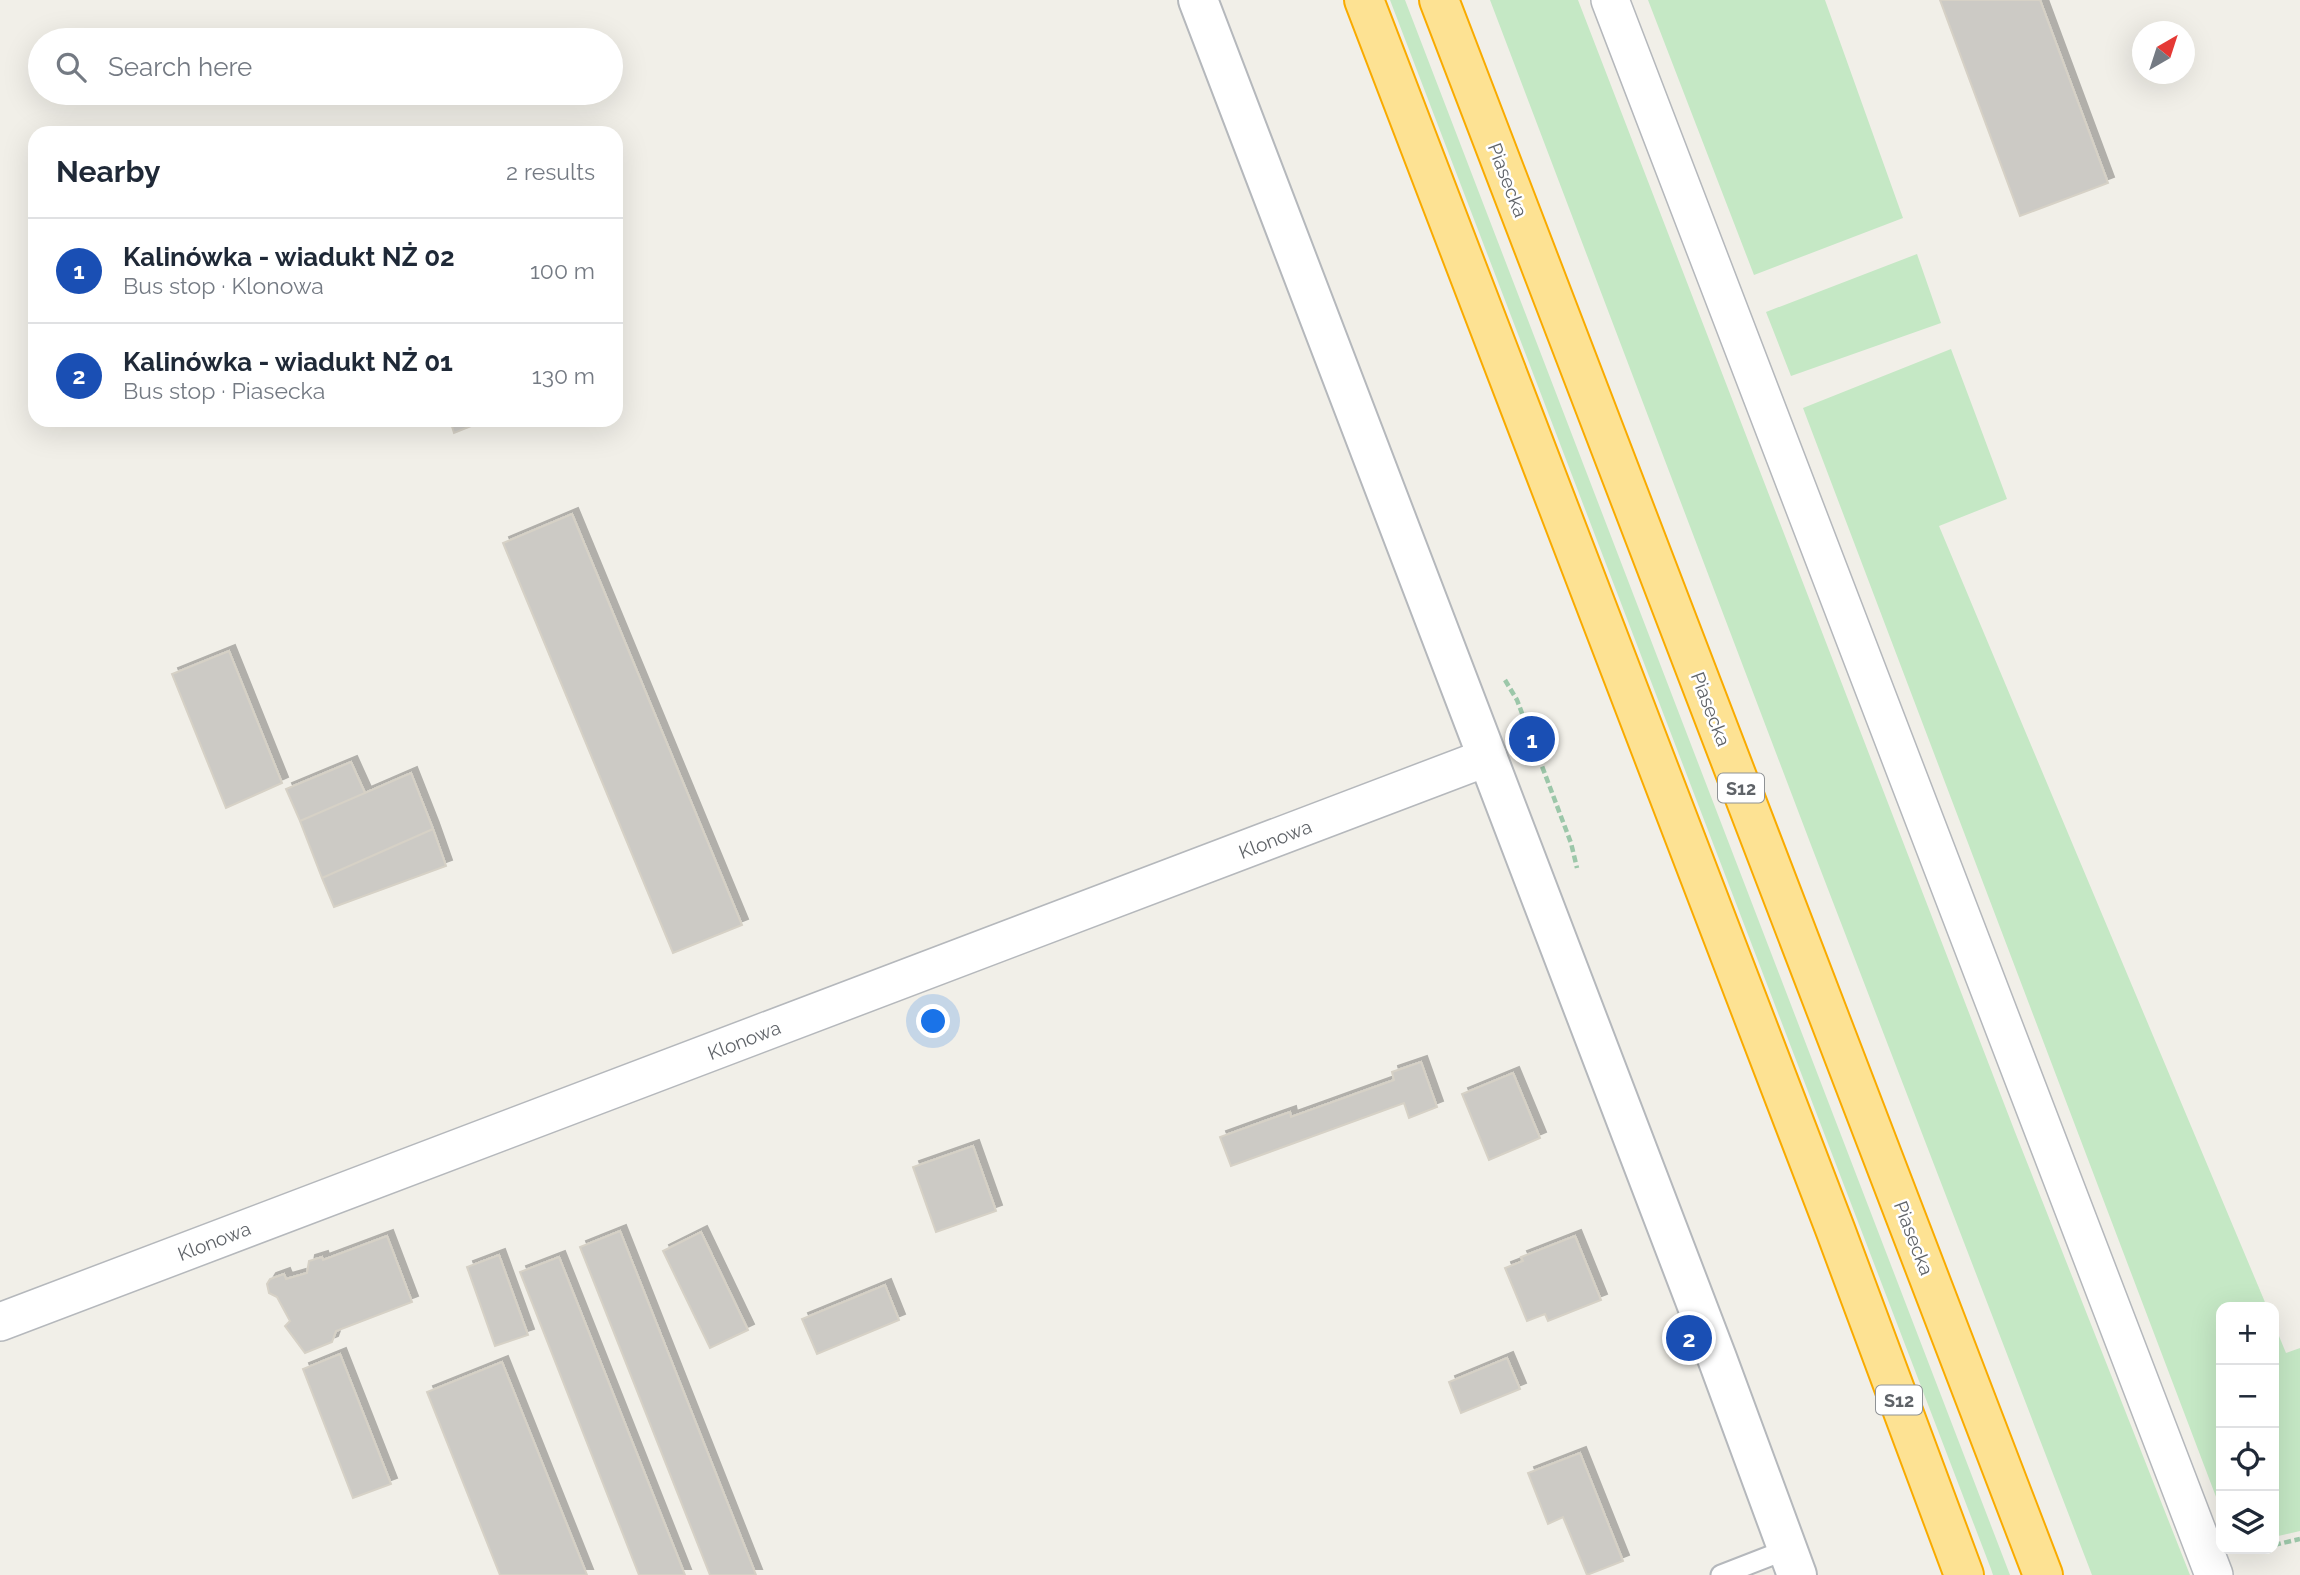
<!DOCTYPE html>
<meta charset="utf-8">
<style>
:root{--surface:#fff;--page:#f6f6f7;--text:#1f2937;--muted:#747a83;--line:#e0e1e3;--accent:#ea4335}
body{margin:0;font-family:Raleway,sans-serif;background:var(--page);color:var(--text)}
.controls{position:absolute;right:21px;bottom:21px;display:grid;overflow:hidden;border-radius:14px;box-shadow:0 7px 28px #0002}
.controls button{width:63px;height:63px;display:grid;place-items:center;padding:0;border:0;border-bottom:2px solid var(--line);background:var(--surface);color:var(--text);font:35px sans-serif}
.compass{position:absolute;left:2132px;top:21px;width:63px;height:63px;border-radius:50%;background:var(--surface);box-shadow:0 7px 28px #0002;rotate:39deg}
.you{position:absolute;left:934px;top:1022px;width:24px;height:24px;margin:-18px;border:5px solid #fff;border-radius:50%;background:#1a73e8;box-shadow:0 0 0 10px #1a73e833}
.badge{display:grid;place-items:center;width:46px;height:46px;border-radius:50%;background:var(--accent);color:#fff;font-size:23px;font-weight:700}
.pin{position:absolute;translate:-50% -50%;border:4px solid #fff;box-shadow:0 2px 7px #0006}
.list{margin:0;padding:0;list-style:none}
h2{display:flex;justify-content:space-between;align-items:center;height:91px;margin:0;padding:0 28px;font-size:30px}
h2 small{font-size:23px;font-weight:400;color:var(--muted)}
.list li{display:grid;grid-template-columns:46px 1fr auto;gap:21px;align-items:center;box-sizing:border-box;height:105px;padding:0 28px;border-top:2px solid var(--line)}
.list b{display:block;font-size:26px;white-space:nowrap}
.list p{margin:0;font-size:23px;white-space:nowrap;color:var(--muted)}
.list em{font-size:23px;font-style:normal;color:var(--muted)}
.icon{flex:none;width:38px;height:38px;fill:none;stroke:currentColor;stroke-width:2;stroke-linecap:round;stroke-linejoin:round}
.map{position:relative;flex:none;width:2300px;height:1575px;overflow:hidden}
.search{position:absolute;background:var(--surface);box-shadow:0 7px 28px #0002;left:28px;top:28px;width:595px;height:77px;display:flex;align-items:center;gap:18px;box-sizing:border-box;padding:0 24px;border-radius:38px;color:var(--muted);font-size:26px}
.panel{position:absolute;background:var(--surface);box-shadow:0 7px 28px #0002;left:28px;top:126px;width:595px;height:301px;border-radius:21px}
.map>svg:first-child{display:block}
</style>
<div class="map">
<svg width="2300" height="1575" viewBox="0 0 2300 1575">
<defs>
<filter id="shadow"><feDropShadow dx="6" dy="-6" stdDeviation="0" flood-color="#0004"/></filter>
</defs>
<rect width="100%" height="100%" fill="#f1efe8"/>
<path fill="#c5e8c5" d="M1390,0h15l605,1575h-17l-2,-6z
M1490,0h88l437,1132 175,443h-98l-281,-730z
M1648,0h177l78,218 -149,57z
M1917,254l24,69 -150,53 -25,-64z
M1951,349l56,150 -68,27 328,781h-46v203l-418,-1102z
M2274,1324l12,29 14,-5v183l-26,6z"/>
<path fill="#cccac5" stroke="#d6d1c6" stroke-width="2" filter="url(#shadow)" d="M1940,0h100l68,183 -88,33z
M450,420h36l-32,13z
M572,514l170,411 -69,28 -170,-410z
M229,651l53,132 -56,25 -54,-134z
M351,762l14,31 -65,28 -14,-32z
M411,773l22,56 -111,49 -22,-57z
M433,829l13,37 -112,41 -12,-29z
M1421,1062l16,45 -28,11 -5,-15 -173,63 -11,-29 70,-25 1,5 103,-37 -2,-8z
M1513,1073l27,65 -51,22 -27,-66z
M973,1146l23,65 -60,21 -23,-65z
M620,1231l136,344h-46l-130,-328z
M701,1232l47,98 -38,18 -47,-97z
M387,1236l25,66 -76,29 -4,11 -27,11 -20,-27 5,-5 -13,-24 -8,-4 -2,-9 3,-5 14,-5 2,5 21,-6 2,-12 13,-4 1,3z
M1575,1236l26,64 -53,21 -3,-7 -18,7 -22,-53 18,-7 -2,-4z
M499,1255l29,80 -33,11 -28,-79z
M559,1257l126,318h-46l-119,-303z
M885,1285l14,35 -82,34 -15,-35z
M340,1354l51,130 -38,14 -50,-129z
M1507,1358l13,31 -59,24 -12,-31z
M502,1362l85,213h-87l-73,-183z
M1580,1453l43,108 -36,14 -24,-58 -15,7 -20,-51z"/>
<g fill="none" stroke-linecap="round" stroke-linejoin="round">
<g stroke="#b5b8bc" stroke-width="23">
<path id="service" d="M1721,1575l67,-26"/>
</g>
<g stroke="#b5b8bc" stroke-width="40">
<path id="minor" d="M1610,0l604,1575
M0,1322l1488,-565"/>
</g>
<g stroke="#b5b8bc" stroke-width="42">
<path id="tertiary" d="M1198,0l519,1358 80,217"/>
</g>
<g stroke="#f9ab00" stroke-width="42">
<path id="motorway" d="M1364,0l471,1229 129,346
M1439,0l604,1575"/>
</g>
<path stroke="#9cc7a9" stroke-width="4.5" stroke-dasharray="7 3.5" stroke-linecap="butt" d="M1505,680l12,20 54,143 6,25
M2274,1545l26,-6
M2248,1551l10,-2"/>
<use href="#service" stroke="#fff" stroke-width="19"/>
<use href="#minor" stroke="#fff" stroke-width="37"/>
<use href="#tertiary" stroke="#fff" stroke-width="38"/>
<use href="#motorway" stroke="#fde293" stroke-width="38"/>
</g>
<g text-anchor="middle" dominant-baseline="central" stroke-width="5" stroke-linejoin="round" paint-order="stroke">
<g fill="#fff" stroke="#8f9295" stroke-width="2">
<rect x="1718" y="773.5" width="46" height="29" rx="5"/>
<rect x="1876" y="1385.5" width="46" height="29" rx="5"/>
</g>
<g font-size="18" font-weight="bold" fill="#5f6368">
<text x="1741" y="788">S12</text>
<text x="1899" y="1400">S12</text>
</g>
<g font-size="19" fill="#5f6368" stroke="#fff">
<text transform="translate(1508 180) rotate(69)">Piasecka</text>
<text transform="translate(1711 709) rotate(69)">Piasecka</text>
<text transform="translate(1275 839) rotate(-21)">Klonowa</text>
<text transform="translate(744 1040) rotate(-21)">Klonowa</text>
<text transform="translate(1914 1238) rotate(69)">Piasecka</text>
<text transform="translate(214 1241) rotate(-21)">Klonowa</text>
</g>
</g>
</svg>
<div class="controls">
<button>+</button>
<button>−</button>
<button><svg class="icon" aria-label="locate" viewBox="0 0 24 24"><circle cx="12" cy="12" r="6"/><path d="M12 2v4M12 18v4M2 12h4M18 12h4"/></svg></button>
<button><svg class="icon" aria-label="layers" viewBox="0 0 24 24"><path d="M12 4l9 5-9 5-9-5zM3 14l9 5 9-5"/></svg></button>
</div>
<svg class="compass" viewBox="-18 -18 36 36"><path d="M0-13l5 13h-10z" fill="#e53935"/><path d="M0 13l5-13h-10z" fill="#747a83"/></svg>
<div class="you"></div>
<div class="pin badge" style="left:1532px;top:739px;background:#1a4fb4">1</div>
<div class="pin badge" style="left:1689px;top:1338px;background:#1a4fb4">2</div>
<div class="search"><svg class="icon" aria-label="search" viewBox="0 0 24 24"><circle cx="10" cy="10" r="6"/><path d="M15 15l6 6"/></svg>Search here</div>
<section class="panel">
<h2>Nearby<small>2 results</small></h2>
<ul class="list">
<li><span class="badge" style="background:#1a4fb4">1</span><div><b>Kalinówka - wiadukt NŻ 02</b><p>Bus stop · Klonowa</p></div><em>100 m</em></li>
<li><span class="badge" style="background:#1a4fb4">2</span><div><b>Kalinówka - wiadukt NŻ 01</b><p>Bus stop · Piasecka</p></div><em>130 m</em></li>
</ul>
</section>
</div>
